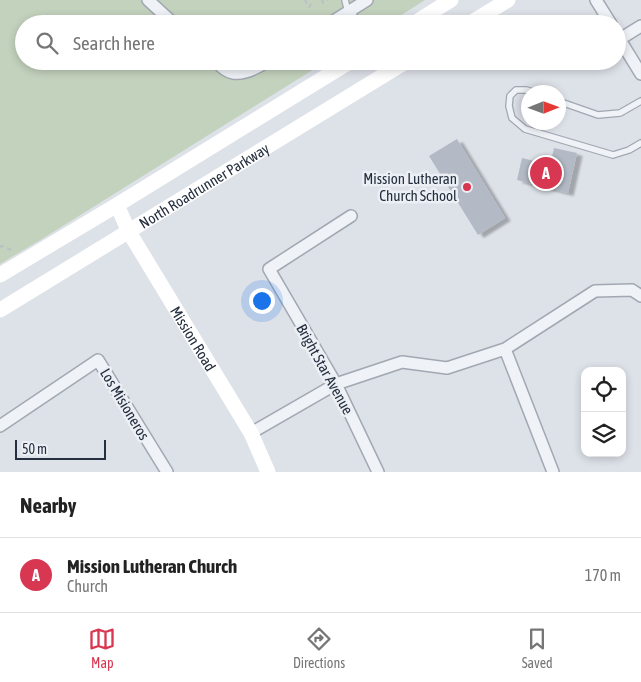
<!DOCTYPE html>
<style>
:root{--surface:#fff;--page:#f6f6f6;--text:#222;--muted:#767676;--line:#e0e0e0;--accent:#d83752}
body{margin:0;font-family:"Asap Condensed",sans-serif;background:var(--page);color:var(--text)}
.controls{position:absolute;right:15px;bottom:15px;display:grid;overflow:hidden;border-radius:10px;box-shadow:0 2px 8px #0003}
.controls button{width:45px;height:45px;display:grid;place-items:center;padding:0;border:0;border-bottom:1px solid var(--line);background:var(--surface);color:var(--text);font:25px sans-serif}
.compass{position:absolute;left:521px;top:85px;width:45px;height:45px;border-radius:50%;background:var(--surface);box-shadow:0 2px 8px #0003;rotate:89deg}
.scale{position:absolute;left:15px;bottom:12px;width:91px;box-sizing:border-box;padding-left:5px;border:2px solid #252f3f;border-top:0;font-size:14px;line-height:18px;white-space:nowrap;color:#252f3f;-webkit-text-stroke:4px #ecf0f5;paint-order:stroke}
.you{position:absolute;left:261px;top:300px;width:18px;height:18px;margin:-12px;border:4px solid #fff;border-radius:50%;background:#1a73e8;box-shadow:0 0 0 8px #1a73e833}
.badge{display:grid;place-items:center;width:32px;height:32px;border-radius:50%;background:var(--accent);color:#fff;font-size:16px;font-weight:700}
.pin{position:absolute;translate:-50% -50%;border:2px solid #fff;box-shadow:0 1px 5px #0006}
.list{margin:0;padding:0;list-style:none}
h2{display:flex;justify-content:space-between;align-items:center;height:65px;margin:0;padding:0 20px;font-size:21px}
h2 small{font-size:16px;font-weight:400;color:var(--muted)}
.list li{display:grid;grid-template-columns:32px 1fr auto;gap:15px;align-items:center;box-sizing:border-box;height:75px;padding:0 20px;border-top:1px solid var(--line)}
.list b{display:block;font-size:19px;white-space:nowrap}
.list p{margin:0;font-size:16px;white-space:nowrap;color:var(--muted)}
.list em{font-size:16px;font-style:normal;color:var(--muted)}
.icon{flex:none;width:28px;height:28px;fill:none;stroke:currentColor;stroke-width:2;stroke-linecap:round;stroke-linejoin:round}
.map{position:relative;flex:none;width:641px;height:472px;overflow:hidden}
.search{position:absolute;background:var(--surface);box-shadow:0 2px 8px #0003;left:15px;right:15px;top:15px;height:55px;display:flex;align-items:center;gap:12px;box-sizing:border-box;padding:0 18px;border-radius:28px;color:var(--muted);font-size:19px}
.sheet{height:140px;background:var(--surface)}
nav{display:flex;justify-content:space-around;align-items:center;box-sizing:border-box;height:70px;border-top:1px solid var(--line);background:var(--surface);font-size:14px;color:var(--muted)}
nav a{display:grid;justify-items:center;gap:2px}
nav .on{color:var(--accent)}
.map>svg:first-child{display:block}
</style>
<div class="map">
<svg width="641" height="472" viewBox="0 0 641 472">
<defs>
<filter id="shadow"><feDropShadow dx="5.5" dy="3" stdDeviation="1" flood-color="#0004"/></filter>
</defs>
<rect width="100%" height="100%" fill="#dde1e8"/>
<path fill="#c3d2bd" d="M0,0h425l-38,24h-363v37h303l-285,178 -42,25z"/>
<path fill="#b3bac5" filter="url(#shadow)" d="M457,139l48,79 -27,17 -49,-79z
M554,148l23,5 -9,40 -51,-13 5,-22 28,7z"/>
<g fill="none" stroke-linecap="round" stroke-linejoin="round">
<g stroke="#a2a8b2" stroke-width="8">
<path id="lane" d="M345,0l3,12
M533,92l-7,-2h-10l-6,6 -1,10 3,12 13,11 88,26 16,-5 12,-7
M558,101l40,14 22,-2 21,-12"/>
</g>
<g stroke="#a2a8b2" stroke-width="14">
<path id="street" d="M148,0l26,24
M596,0l15,24
M348,12l8,12
M329,24l38,-24
M617,35l24,39
M620,39l21,-13
M216,61c4,5 10,11 17,12 11,2 26,-6 35,-12
M351,216l-82,53 67,115 42,88
M505,349l48,123
M0,426l98,-66 69,112
M251,433l85,-49 66,-22 45,6 58,-19 90,-58 37,-1 9,6"/>
</g>
<path stroke="#babfc6" stroke-width="2" stroke-dasharray="4 4" stroke-linecap="butt" d="M305,0l4,7 5,-7
M322,0l1,3 5,-3
M0,247l2,-1 12,5"/>
<use href="#lane" stroke="#eff2f6" stroke-width="5.5"/>
<use href="#street" stroke="#eff2f6" stroke-width="11"/>
<g stroke="#fff" stroke-width="15">
<path d="M413,24l38,-24"/>
<path d="M469,24l39,-24"/>
<path id="s1" d="M117,205l12,27 122,201 17,39"/>
<path d="M0,275l117,-70 234,-144"/>
<path id="s2" d="M0,310l407,-249"/>
</g>
</g>
<circle fill="#d83752" stroke="#ecf0f5" stroke-width="2" cx="467" cy="187" r="5"/>
<g text-anchor="middle" dominant-baseline="central" stroke-width="5" stroke-linejoin="round" paint-order="stroke">
<g font-size="15" fill="#252f3f" stroke="#ecf0f5" text-anchor="end">
<text x="457" y="178">Mission Lutheran<tspan x="457" dy="17">Church School</tspan></text>
</g>
<g font-size="15" fill="#252f3f" stroke="#ecf0f5">
<text stroke="none"><textPath href="#s2" startOffset="239">North Roadrunner Parkway</textPath></text>
<text stroke="none"><textPath href="#s1" startOffset="154">Mission Road</textPath></text>
<text transform="translate(325 369) rotate(61)">Bright Star Avenue</text>
<text transform="translate(125 404) rotate(59)">Los Misioneros</text>
</g>
</g>
</svg>
<div class="controls">
<button><svg class="icon" aria-label="locate" viewBox="0 0 24 24"><circle cx="12" cy="12" r="6"/><path d="M12 2v4M12 18v4M2 12h4M18 12h4"/></svg></button>
<button><svg class="icon" aria-label="layers" viewBox="0 0 24 24"><path d="M12 4l9 5-9 5-9-5zM3 14l9 5 9-5"/></svg></button>
</div>
<svg class="compass" viewBox="-18 -18 36 36"><path d="M0-13l5 13h-10z" fill="#e53935"/><path d="M0 13l5-13h-10z" fill="#767676"/></svg>
<div class="scale">50 m</div>
<div class="you"></div>
<div class="pin badge" style="left:546px;top:173px">A</div>
<div class="search"><svg class="icon" aria-label="search" viewBox="0 0 24 24"><circle cx="10" cy="10" r="6"/><path d="M15 15l6 6"/></svg>Search here</div>
</div>
<section class="sheet">
<h2>Nearby<small></small></h2>
<ul class="list">
<li><span class="badge">A</span><div><b>Mission Lutheran Church</b><p>Church</p></div><em>170 m</em></li>
</ul>
</section>
<nav>
<a class="on"><svg class="icon" aria-label="map" viewBox="0 0 24 24"><path d="M3 6l6-2 6 2 6-2v14l-6 2-6-2-6 2zM9 4v14M15 6v14"/></svg>Map</a>
<a><svg class="icon" aria-label="directions" viewBox="0 0 24 24"><path d="M12 3l9 9-9 9-9-9zM9 14v-3h6M13 9l2 2-2 2"/></svg>Directions</a>
<a><svg class="icon" aria-label="saved" viewBox="0 0 24 24"><path d="M7 4h10v16l-5-4-5 4z"/></svg>Saved</a>
</nav>
